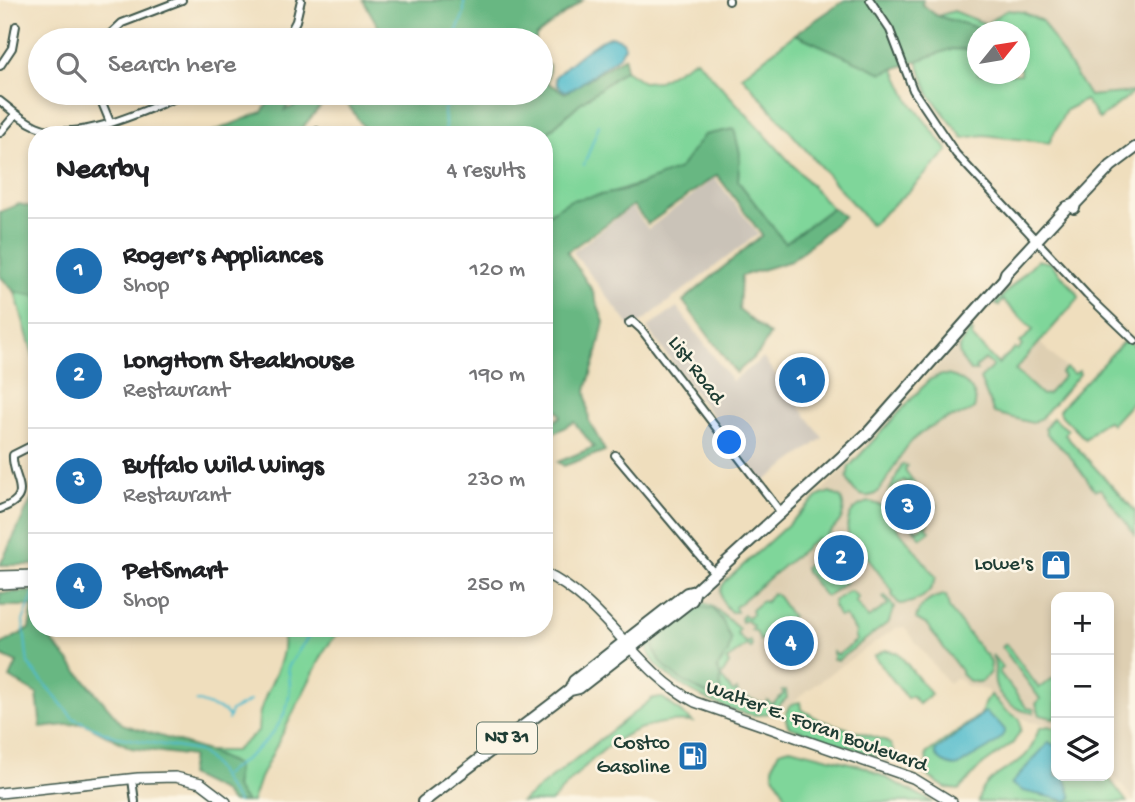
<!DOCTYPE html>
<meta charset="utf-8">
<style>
:root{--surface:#fff;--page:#f2f2f2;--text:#202124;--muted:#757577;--line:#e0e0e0;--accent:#1f6fb2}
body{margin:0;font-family:"Gochi Hand",sans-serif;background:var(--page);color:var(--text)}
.controls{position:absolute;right:21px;bottom:21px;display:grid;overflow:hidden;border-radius:14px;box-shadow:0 4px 10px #0003}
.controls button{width:63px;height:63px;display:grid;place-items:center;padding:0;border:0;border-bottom:2px solid var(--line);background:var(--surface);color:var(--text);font:35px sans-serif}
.compass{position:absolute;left:967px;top:21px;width:63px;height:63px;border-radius:50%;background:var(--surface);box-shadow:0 4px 10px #0003;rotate:60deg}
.you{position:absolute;left:730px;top:443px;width:24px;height:24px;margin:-18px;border:5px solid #fff;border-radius:50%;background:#1a73e8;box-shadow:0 0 0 10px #1a73e833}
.badge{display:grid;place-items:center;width:46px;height:46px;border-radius:50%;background:var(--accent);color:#fff;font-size:23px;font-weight:700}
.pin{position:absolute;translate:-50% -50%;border:4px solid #fff;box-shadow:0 2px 7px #0006}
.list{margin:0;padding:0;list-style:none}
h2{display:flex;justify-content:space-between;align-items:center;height:91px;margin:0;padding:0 28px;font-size:30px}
h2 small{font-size:23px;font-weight:400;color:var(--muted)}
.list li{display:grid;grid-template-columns:46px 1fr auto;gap:21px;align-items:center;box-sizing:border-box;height:105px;padding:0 28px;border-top:2px solid var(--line)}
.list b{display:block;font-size:26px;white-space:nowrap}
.list p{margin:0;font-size:23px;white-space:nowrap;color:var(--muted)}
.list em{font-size:23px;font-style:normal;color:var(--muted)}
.icon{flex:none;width:38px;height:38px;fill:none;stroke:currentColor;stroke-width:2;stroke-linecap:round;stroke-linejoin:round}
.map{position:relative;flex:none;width:1135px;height:802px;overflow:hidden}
.search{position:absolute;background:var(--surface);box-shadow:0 4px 10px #0003;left:28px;top:28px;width:525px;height:77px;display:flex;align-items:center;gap:18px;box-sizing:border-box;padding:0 24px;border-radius:38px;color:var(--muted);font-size:26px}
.panel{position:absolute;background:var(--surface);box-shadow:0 4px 10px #0003;left:28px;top:126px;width:525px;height:511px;border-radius:28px}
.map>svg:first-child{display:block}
</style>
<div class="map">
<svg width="1135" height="802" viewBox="0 0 1135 802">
<rect width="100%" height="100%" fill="#fcf5e5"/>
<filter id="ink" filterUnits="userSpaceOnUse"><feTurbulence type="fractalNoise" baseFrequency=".0143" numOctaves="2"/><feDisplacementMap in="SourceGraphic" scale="14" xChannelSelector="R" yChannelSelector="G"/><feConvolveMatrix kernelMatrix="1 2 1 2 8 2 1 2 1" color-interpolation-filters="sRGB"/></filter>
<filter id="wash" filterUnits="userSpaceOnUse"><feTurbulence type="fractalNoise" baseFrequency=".00686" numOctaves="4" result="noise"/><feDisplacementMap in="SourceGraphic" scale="28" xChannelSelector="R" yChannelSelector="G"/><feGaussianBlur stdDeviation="1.57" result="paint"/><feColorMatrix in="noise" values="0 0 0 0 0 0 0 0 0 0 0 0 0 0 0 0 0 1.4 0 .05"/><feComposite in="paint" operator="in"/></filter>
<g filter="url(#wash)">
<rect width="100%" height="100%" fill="#efdebd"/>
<path fill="#decfb2" d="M923,0h212v92l-46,4 -47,-75 -36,-11 -20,14 -32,-13 -17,5 -15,-12z
M971,330l2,2 -1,5 163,180v285l-26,-33v-172h-53v128l-26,-3 -31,-18 -13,-14 -20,-4 -7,-7 -5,-1 -3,5 -4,-1 -43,-55 -8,1 -64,44 -60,46 -39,-27 -12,-14 -21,-70 23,-25 89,-81 54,-55z
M1039,342l30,29 -21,22 -6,2 -27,-25z"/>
<path fill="#cac3b8" d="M715,178l43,56 -126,95 -59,-77 59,-45 16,22z
M677,307l55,74 31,-23 60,80 -61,45 -115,-155z"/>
<path fill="#7fd69a" stroke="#4f8a67" stroke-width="2" d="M1006,10l17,2 19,9 47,75 45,-4 -35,27 -14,-19 -19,10 -17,33 -65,-8 -21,3 -34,-44 -12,-34 34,-11 26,1 1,24h42v-42l-37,-1 -1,-2 -45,-13 17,-5 32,13z
M795,34l87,38 12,-4 15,32 39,51 -38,39 -39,35 -129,-149z
M696,59l136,149 -47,35 -47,-62 1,-28c-65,18 -127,41 -191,61l-4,-3v-75l35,-32 46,-34 18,12 16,-1z
M1037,260l14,3 27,31 1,4 -64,72 27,25 6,-1 16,-18 -3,-3 5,-5 8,6 5,-3 1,3 -39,44 -9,5 -38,-10 -14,-34 13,-13 -8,-7 -10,9 2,3h-6c-17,-18 -15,-23 0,-41l2,2 -1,5 26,27 17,-16 3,2 4,-5 -2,-2 13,-13 -30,-30 -4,6 -4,-2z
M15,292l22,4v73z
M1123,342h6l6,4v53l-23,25 -4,-3 -7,3 -16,15 -23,-23 -3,-6z
M940,375c18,-1 41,14 34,34 -7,6 -16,6 -25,9 -14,5 -27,13 -37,23 -13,12 -28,49 -37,53 -14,7 -23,-4 -28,-16l2,-11 80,-87z
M1053,418l15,12 -3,5 70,76v24l-34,-46 -6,1 -27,-36 -21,-20 -2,-6z
M902,464l5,2 -2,4 26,35 4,-2 2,3 -6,5 -22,-30 -2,2 -3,-3 -10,8 -2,6 25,36 10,-7 -2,-5 4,5 -3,3 4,5 -9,7 -23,-29h-5l-4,-6 -1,-9z
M830,492l11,6c9,19 -7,30 -20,43l-4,-3 -82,69 2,5h-6c-9,-9 -15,-19 -6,-30l94,-86z
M870,502l13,4 6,6 -1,4 48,61c-5,18 -19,26 -37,27l-7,-9 1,-3 -38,-51 -6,-3c-5,-18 2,-33 21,-36z
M838,538l-17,16 11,-5 4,5 -8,7 9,13 4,-3 7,9 -18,15 -5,1 -19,-24 -1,-5 27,-27z
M849,591l4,1 5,6 -3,3 13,17 20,-13 -5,-8 2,-1 9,11 -5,15 -51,38 -5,-1v-7l5,3 19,-15 -2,-2 1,-6 -11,-16 -6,1 -6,-11 1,-5z
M772,593l5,2 15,22 -32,24 -4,-10 -5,-1 2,-4 -7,-6 -4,2 -1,-4 3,-3 4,2 4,-3 -1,-4 11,-9 4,1z
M946,595l3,13 35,46 3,1 4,8 -1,9 -7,9c-9,3 -16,0 -22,-7v-3l-34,-46 -11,-6c1,-13 17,-23 30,-24z
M700,602c15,2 27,18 39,27l-2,5 9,9 4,-2 2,3 -1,4 -4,-3 -20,15 2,4 -8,13 12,15 4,-2 1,5 27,9 2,-4 5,4 12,-10 -2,-3 4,-1 1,8c-6,5 -14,14 -22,16 -26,8 -129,-43 -116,-73z
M281,628h61l-16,20 -66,130 -8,24h-6l-11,-14 2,-23 -30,-14h28l23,-20c1,-7 0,-15 3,-22 7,-26 30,-52 20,-81z
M1006,644l33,44 16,-11 1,2v40l-16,-4 -4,-11 4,-5 -38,-52z
M885,650l13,3 33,41 -12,10 -7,-8 -5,2 -33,-42z
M992,655l11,13 -3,2v3l27,35 7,1v4c-16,-1 -35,-13 -39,-30 -2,-11 3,-16 -3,-28z
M991,695l14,15 15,9 1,11 -8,13 -32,23 -22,24 -13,-2 -29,-19 10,-5 -1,-10 55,-40 4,-13z
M653,698h10l30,24c-67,-6 -100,36 -142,80h-30z
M800,702l1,7 19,11 64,20 7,5 2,6 -6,9 -98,-33c-6,-11 -4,-23 11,-25z
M1048,726l8,2v48h51l20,26h-149c3,-24 31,-31 46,-45 9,-8 10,-19 16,-29z
M790,748l75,19 68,35h-147c-3,-26 -23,-21 -7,-51z"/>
<path fill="#67b782" stroke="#437a5b" stroke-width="2" d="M363,0h220l-47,36v4h-150z
M845,0h78l-1,4 15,12 45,13 1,2 -5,1 -1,18 -26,-1 -69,24 -87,-39z
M625,57v13l-46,34 -35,32 -175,-1 -29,-42h201v-30l8,2 -1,18 17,10z
M275,93h12l5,2 -7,15 40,-17h7l-36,42h-91l57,-23z
M734,129l6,24 -2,28 47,62 47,-35 12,8 -53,45 -50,15 -2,34 31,25 -11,18 -23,20 -53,-72 79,-66 -45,-60 -69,49 -15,-19 -66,47 25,38 12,32 -8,36 -10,32 3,31 16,30 -41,15 -6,-4 36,-15 -20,-25 -30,17v-11l17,-12 -17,-25v-180l4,3 23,-14 52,-9 56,-22 25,-34z
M19,204l12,3 6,-3v92l-22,-4 -15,-16v-64z
M37,488v77h-37z
M37,591v37h4l81,96 85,27 30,14 -2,23 11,14h-15l-9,-11 -33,-16 3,-19 -61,-8 -47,-25 -43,5 -4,-34 -27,-16 7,-15 -17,-8v-10l29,-16 4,-23h-33v-13z
M700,607l13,2 9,11 9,19 -3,14 -11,15 4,9 -1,17 -7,3c-23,-11 -52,-24 -60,-50 8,-20 28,-33 47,-40z"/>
<path fill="#50bbcc" stroke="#387c80" stroke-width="2" d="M612,36l11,5 2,6 -7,10 -45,32 -9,2 -7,-6 -2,-8c13,-13 40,-36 57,-41z
M985,712l14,11 6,7c-6,18 -33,24 -46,36 -10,0 -23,-5 -24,-15z
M1049,742l7,5v29h9l7,22 -5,3 -44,-10 -12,-7z"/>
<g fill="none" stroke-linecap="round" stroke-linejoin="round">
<path stroke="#50bbcc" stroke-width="2" d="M453,40l11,-26v-14
M446,135l-2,-24 4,-18
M584,165l15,-40
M35,590l-12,31 5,43 45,54 40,18 85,15c20,12 25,35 40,51
M196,701l28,10 5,6
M228,720l3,-9 19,-10
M222,776c40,-28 77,-56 66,-109l26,-39"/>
</g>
</g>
<g filter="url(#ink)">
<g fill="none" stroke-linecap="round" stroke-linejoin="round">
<g stroke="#3e5549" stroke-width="10">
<path id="street" d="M870,0l20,30 23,60 43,64 131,141 48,46
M729,1v-1
M104,40l18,-17 60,-23
M286,40l10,-19 5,-21
M0,66l12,-18 4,-22
M98,93l12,29
M0,101c11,9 22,19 36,25 43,19 110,-17 152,-33
M0,133l16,-19
M310,135l7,-4 7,4
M629,323l3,-2 9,8 141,185
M615,455l100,119
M0,509c37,-13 11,-30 13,-54l16,-8
M132,779l3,23"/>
</g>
<g stroke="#3e5549" stroke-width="12">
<path id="secondary" d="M544,573c62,29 91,98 151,129l218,76 39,24
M0,576l37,-1
M0,584l37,-2
M0,793l138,-15 37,-1 26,6 25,19"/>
</g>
<g stroke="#3e5549" stroke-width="14">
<path id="highway" d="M1074,208l1,-4 36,-38 24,-18
M570,690l9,-2 113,-88 3,-9
M423,802l133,-101 14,-11 4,-9 113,-88 8,-2 173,-158 136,-154 2,-6 61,-66 8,-3"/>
</g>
<use href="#street" stroke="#fff" stroke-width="6"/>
<use href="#secondary" stroke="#fff" stroke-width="9"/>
<use href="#highway" stroke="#fff" stroke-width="10"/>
</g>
</g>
<defs>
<g id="shop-square" transform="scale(1.575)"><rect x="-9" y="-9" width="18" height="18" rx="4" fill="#1f6fb2" stroke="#fcf5e5"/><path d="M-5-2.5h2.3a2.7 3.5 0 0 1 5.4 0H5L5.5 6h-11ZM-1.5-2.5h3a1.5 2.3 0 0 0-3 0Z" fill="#fff"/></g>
<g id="fuel-square" transform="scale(1.575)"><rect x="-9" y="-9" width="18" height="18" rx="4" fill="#1f6fb2" stroke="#fcf5e5"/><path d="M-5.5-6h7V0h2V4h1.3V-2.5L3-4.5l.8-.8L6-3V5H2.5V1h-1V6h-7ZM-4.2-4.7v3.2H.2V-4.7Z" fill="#fff"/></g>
</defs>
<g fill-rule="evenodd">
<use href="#shop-square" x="1056" y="565"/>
<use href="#fuel-square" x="693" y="756"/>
</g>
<g text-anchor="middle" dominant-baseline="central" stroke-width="5" stroke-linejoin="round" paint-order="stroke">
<rect fill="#fcf5e5" stroke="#617469" stroke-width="2" x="477" y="722.5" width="60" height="31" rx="5"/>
<g font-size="19" font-weight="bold" fill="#1f3d34">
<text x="507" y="738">NJ 31</text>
</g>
<g font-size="21" fill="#1f3d34" stroke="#fcf5e5">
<text transform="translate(695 371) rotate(53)">List Road</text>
<text transform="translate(816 728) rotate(20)">Walter E. Foran Boulevard</text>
</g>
<g font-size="21" fill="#1f3d34" stroke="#fcf5e5" text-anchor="end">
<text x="1033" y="565">Lowe's</text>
<text x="670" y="744">Costco<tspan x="670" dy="24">Gasoline</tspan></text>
</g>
</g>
</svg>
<div class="controls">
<button>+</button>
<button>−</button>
<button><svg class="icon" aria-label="layers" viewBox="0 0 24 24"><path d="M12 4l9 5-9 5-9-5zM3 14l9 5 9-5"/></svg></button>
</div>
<svg class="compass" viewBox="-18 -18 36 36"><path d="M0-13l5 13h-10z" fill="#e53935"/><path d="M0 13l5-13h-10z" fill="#757577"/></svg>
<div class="you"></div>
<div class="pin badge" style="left:802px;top:380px">1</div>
<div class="pin badge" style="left:841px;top:558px">2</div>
<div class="pin badge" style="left:908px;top:507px">3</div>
<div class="pin badge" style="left:791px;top:643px">4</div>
<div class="search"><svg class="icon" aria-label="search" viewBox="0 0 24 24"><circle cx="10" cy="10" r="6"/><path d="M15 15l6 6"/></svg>Search here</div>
<section class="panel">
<h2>Nearby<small>4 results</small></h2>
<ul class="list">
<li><span class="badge">1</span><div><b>Roger’s Appliances</b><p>Shop</p></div><em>120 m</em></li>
<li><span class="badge">2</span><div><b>LongHorn Steakhouse</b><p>Restaurant</p></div><em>190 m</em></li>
<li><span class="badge">3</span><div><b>Buffalo Wild Wings</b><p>Restaurant</p></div><em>230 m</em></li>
<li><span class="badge">4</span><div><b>PetSmart</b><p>Shop</p></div><em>250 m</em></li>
</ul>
</section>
</div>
